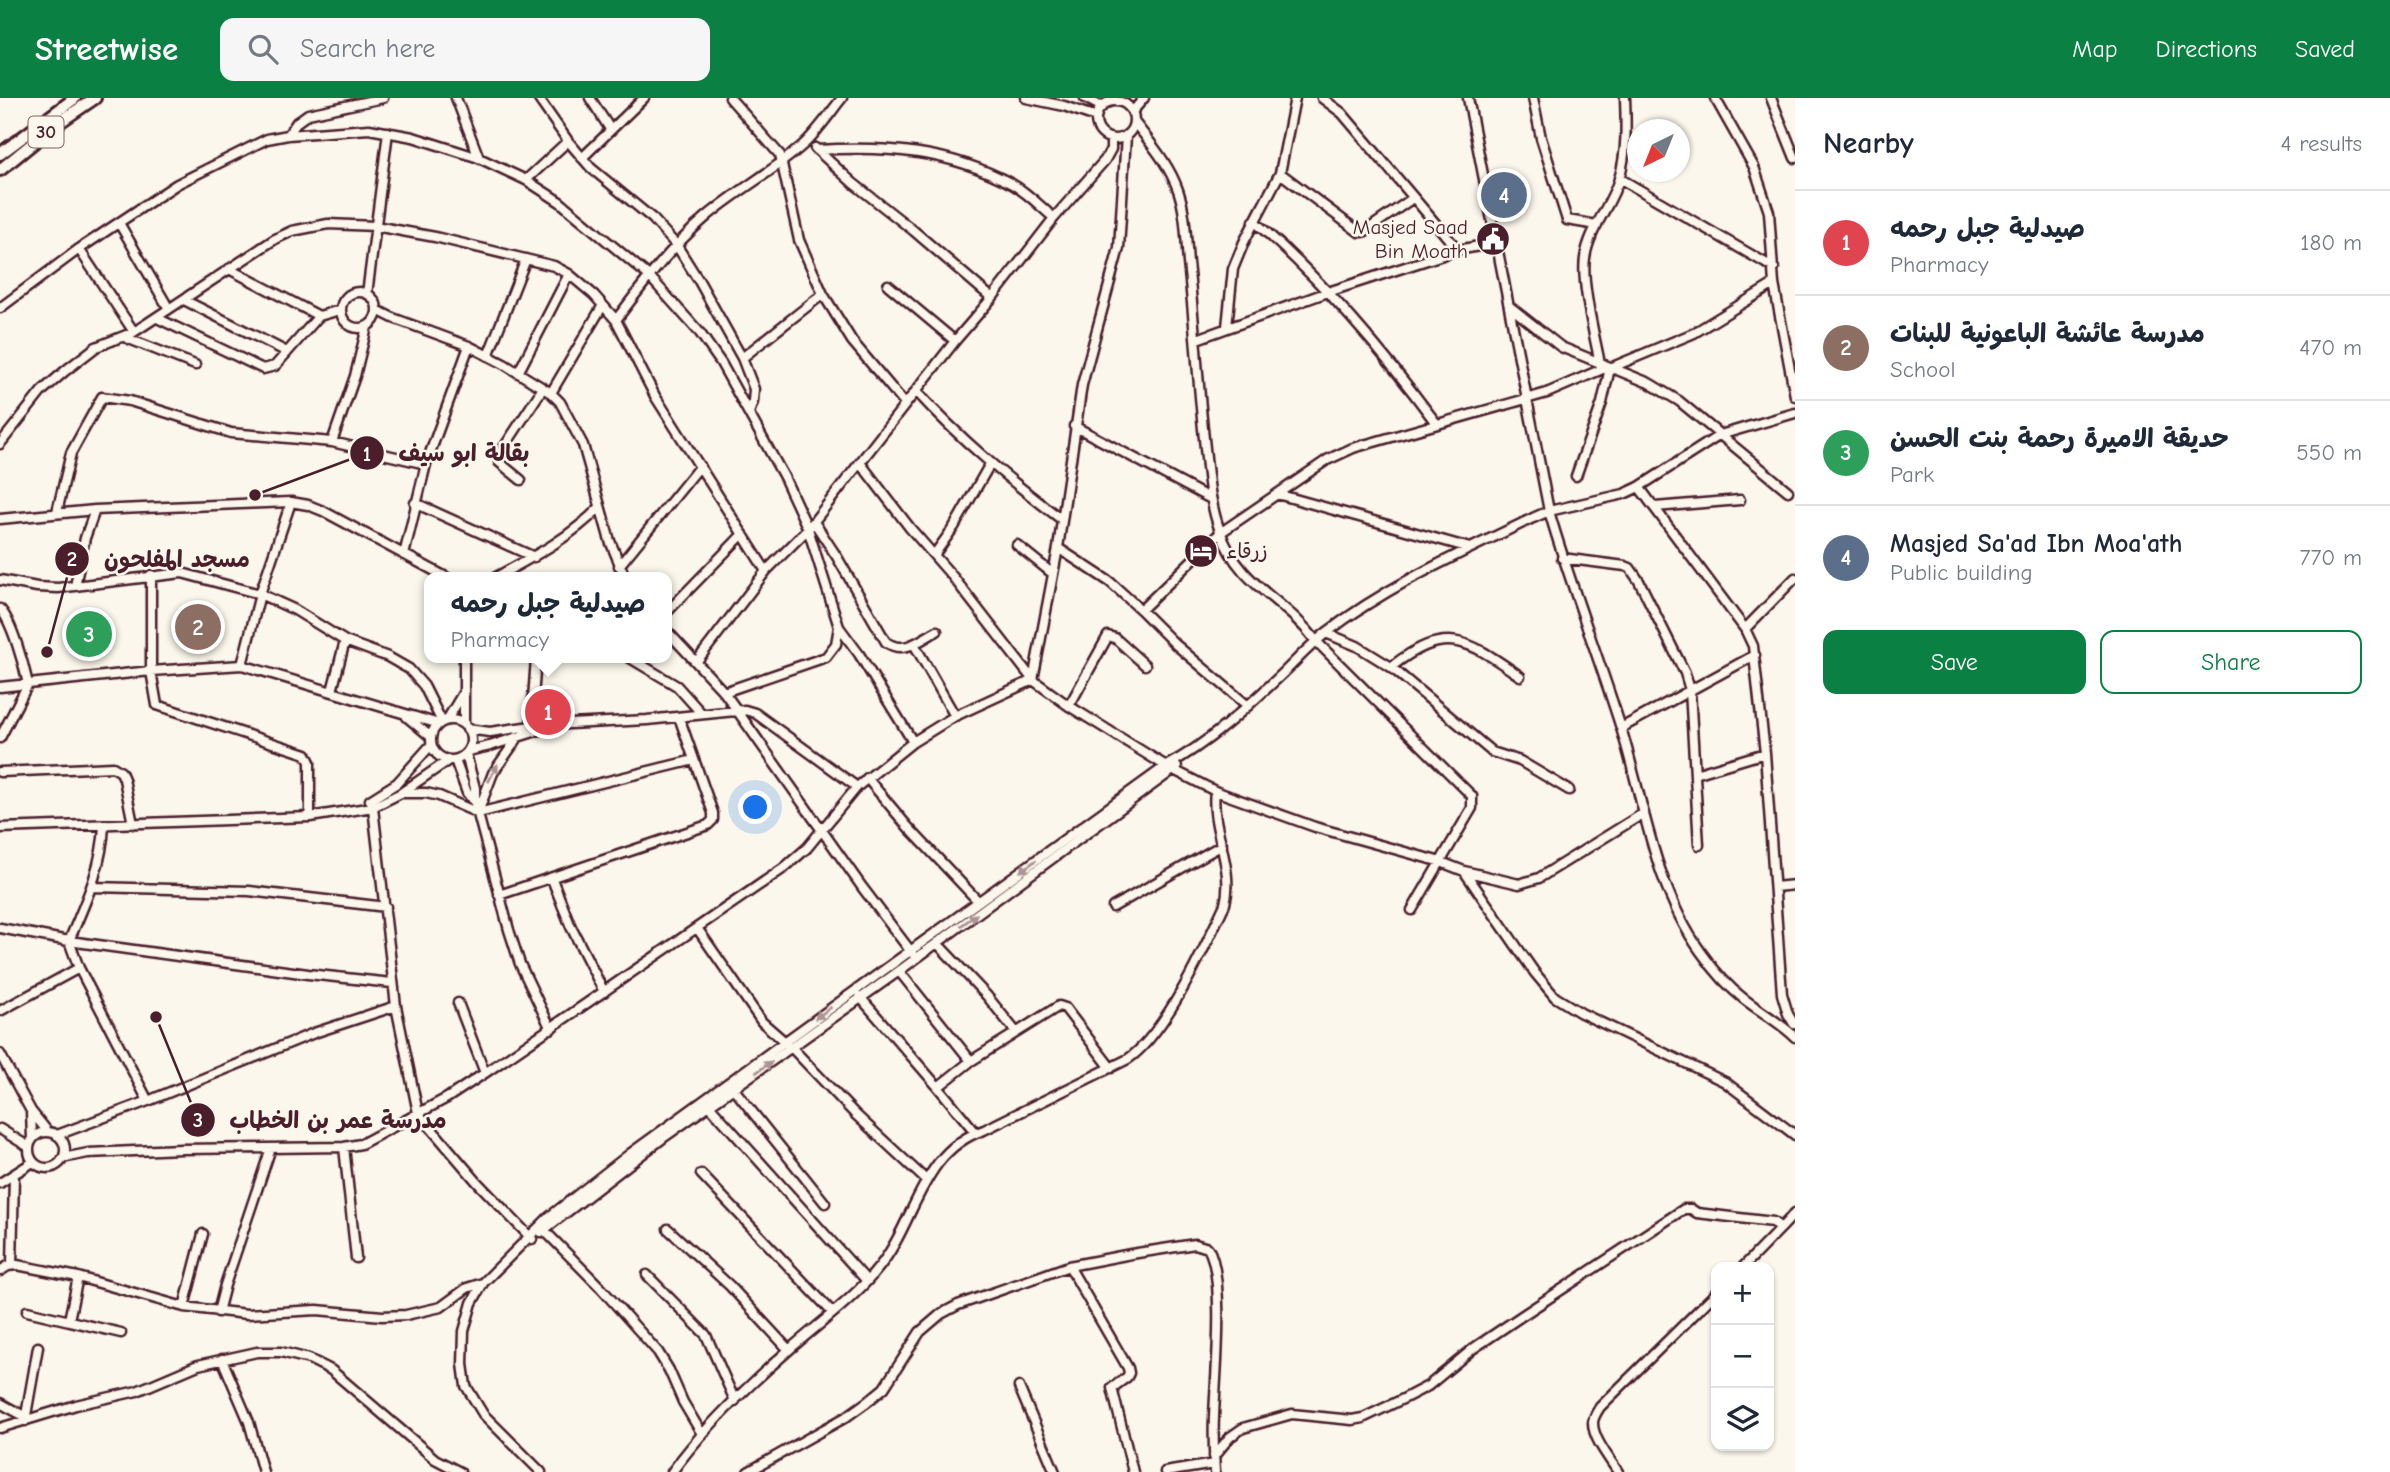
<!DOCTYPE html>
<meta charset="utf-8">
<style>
:root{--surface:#fff;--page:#f6f6f7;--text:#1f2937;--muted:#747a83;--line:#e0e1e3;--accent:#0b8043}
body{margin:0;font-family:"Comic Neue","Playpen Sans Arabic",sans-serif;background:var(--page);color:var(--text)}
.controls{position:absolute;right:21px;bottom:21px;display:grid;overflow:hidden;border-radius:14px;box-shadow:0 2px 5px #0004}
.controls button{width:63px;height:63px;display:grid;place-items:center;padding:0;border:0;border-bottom:2px solid var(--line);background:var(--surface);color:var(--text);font:35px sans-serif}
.compass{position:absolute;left:1627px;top:21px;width:63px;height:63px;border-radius:50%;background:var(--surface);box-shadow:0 2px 5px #0004;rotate:223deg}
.you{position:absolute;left:756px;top:710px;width:24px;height:24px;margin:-18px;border:5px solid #fff;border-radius:50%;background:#1a73e8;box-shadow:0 0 0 10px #1a73e833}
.badge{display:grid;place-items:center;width:46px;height:46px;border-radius:50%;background:var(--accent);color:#fff;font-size:23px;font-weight:700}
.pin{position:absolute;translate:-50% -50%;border:4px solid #fff;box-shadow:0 2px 7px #0006}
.popup{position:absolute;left:424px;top:474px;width:248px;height:91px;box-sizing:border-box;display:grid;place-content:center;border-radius:14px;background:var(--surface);filter:drop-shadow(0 2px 5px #0005);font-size:23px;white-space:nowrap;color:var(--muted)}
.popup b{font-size:26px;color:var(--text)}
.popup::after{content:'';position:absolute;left:50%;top:100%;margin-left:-14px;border:14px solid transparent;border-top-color:var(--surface)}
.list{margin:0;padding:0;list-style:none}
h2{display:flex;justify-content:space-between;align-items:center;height:91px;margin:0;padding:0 28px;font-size:30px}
h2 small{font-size:23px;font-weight:400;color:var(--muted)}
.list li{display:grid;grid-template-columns:46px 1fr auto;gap:21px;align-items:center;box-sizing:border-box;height:105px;padding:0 28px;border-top:2px solid var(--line)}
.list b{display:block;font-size:26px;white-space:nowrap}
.list p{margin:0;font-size:23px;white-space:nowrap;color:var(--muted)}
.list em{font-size:23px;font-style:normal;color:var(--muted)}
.actions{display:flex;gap:14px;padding:21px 28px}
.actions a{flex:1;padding:16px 0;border:2px solid var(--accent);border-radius:14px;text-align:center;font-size:24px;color:var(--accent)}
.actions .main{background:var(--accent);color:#fff}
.icon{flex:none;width:38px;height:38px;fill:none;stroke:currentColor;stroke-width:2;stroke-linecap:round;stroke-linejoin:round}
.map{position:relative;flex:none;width:1795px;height:1374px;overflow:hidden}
header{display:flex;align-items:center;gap:42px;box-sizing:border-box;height:98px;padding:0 35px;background:var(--accent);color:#fff}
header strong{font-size:33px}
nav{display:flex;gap:38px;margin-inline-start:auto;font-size:24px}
.search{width:490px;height:63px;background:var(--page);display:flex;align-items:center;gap:18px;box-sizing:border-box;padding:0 24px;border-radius:14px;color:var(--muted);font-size:26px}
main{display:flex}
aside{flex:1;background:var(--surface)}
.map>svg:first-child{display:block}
</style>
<header>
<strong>Streetwise</strong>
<div class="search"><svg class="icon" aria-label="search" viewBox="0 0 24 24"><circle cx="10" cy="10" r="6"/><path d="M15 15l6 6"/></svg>Search here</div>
<nav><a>Map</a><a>Directions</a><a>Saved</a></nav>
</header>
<main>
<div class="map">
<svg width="1795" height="1374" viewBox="0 0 1795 1374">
<rect width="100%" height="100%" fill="#fbf7ec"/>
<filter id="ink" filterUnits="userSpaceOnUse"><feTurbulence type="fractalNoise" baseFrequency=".0143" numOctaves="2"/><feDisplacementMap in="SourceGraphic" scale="14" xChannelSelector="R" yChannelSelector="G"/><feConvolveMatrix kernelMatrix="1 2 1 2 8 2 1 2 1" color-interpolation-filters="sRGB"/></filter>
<g filter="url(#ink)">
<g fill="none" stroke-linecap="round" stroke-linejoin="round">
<g stroke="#4a1f2b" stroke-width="13">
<path id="minor" d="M456,0l23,60
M538,0l30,43 23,27 62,51 24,27 22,35 43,77 12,31 -1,13 -4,11
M590,0l20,31
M730,0l50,57 19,85 24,54 29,47 53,63
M1026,0l38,8 32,11
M1085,0l17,9
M1322,0l20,15 116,137
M1468,0l81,413c21,73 49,144 72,217 23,74 33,159 80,224 12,17 26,34 43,47 17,13 35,23 51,38
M1533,0l8,40 26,82 30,5
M1715,0l39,69 15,45 5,72 21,112
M1771,0l24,60
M1096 22a19 19 0 1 1 38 0a19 19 0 1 1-38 0Z
M1133,13l11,-13
M1135,25c16,21 34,41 43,67 8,22 8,49 10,73 7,61 10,123 17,185 3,28 5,56 15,83 19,55 64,67 96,110l156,155v12l-60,102
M288,37l9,-13 11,-8 75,-16
M815,50l38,35 61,48 78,67
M817,52c70,-4 132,0 195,34 16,9 29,23 42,34
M582,60l62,-60
M1280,75l79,59h5l49,-34
M1619,80l155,90
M526,82l42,-39
M1254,123c70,61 127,128 182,202
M119,125l50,86
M79,151l55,83
M229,171l90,47
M888,187l67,56
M341 212a18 18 0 1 1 36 0a18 18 0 1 1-36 0Z
M367,196l21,-162
M184,202l103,52
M1509,208l52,41 88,36 30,18 109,90
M0,210l79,-59 98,-65 90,-45 21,-4 81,-6 44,8 66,21 47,22 34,22 89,74 51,57 21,30 63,114 24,52 31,98 -3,17 -10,13 -102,35
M377,212l16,8 76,28 35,18 47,29 9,9 23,43 27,96 15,36
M157,220l106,51 12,-3 44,-50 21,-6
M616,222c27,-36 54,-72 89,-102 31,-27 68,-46 99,-74 14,-13 26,-31 38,-46
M1227,229l6,-58 11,-27 36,-69 15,-75
M124,239l71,28
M1197,241l131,-47 130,-42 37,-7
M488,258l38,-97
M742,260l81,-64
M1600,266c-5,-27 -19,-81 -15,-106 4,-29 26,-52 34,-79 8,-26 7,-55 6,-81
M518,275l51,-99
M916,293c45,49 92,88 145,128
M551,295l52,-88
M1074,328l137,73
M332,344l23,-66 12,-49
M0,346l42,-53 23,-20 31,-24 38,-15 141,-93 17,-8 36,-7 47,2 60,11 119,29 15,8 25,21 22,25 39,76 111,175
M861,366l49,64 43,49 80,103 36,26 97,60 49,25 100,36 126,35 23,9 55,13 20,-6 105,-65
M1576,378l26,-73 8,-35 84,-35 80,-49
M521,382l-22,-18v-7l44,-67
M1639,389l106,142 8,17 12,107 17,241 6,20 6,10
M1277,396l193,54
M415,405l119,54
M1655,409l85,-7
M57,414l14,-59 31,-56 28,4 101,32 101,9 94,22
M0,421l95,-9 196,-8 17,3 15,6 123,66
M814,424l23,35 49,85c18,13 34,-2 51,-11
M1017,447l36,29
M1058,450l52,34 31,28 79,-77 107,-73 26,-12 194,-55 60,-26
M404,457l22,-91 43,-118
M934,457l20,-28 36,-63
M1562,460l63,8 5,2 9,13 46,92 5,17 9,155
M619,468l81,-100
M151,477v96l6,34 149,49 4,8v55
M496,479c37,-20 74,-39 104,-70
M0,482l37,7 21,1 124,-15 78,21 35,16 50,31 43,16 21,12 15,17 18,36
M75,488l10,-48 10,-28
M0,511c12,12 24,57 28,75l-28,54
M1141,512l34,34 73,62
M667,514l76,-78
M839,529l20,27 54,88
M1745,531l50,-51
M667,533l57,61 138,195 50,66
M1326,535l31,13 34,21 101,85 28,9 49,29
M914,546l41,72
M630,560l47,28 25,28
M697,563l69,-90 42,-42 147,-188 37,-43 62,-80 51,-58 6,-11v-10
M242,567l18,-71 31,-92
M1391,569c56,-44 78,-26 129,9
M1033,582l25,-132 24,-163 37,-137 7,-112
M0,589l151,-16 91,-6 197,59
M332,593l13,-50
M1069,608l39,-70 7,2 30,27
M407,619l24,20
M431 642a20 20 0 1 1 40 0a20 20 0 1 1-40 0Z
M447,622l16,-27
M464,627v-67
M531,628l5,-68
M1621,630l134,-73
M467,631l23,3 41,-6 116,-6 98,-10 10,3 102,74
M468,653l22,-5 56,-18
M466,656l9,34v15l34,127 11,34 31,65
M455,662l12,33 8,10
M0,674l113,-5 8,5 3,7 9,45
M1695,676l70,-21
M867,680l41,49 70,74
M404,695h22l13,3 39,17 216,-53
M372,701l24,207
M370,702l27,-17 34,-38
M480,709l13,-34 24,-34
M104,728c-2,42 -19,77 -35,115l10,27 69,133
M0,730l310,-11 63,-10 28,-14 48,-33
M1464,773l71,102 20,24 26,16 144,69 70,53
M552,781l19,48 33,65
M93,789l156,4 137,16
M1775,789l20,-2
M499,797l209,-70 5,-5v-7l-34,-96
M1113,809l109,-62
M0,830l69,13 239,33 84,9
M697,830l65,94 30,26 63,66 71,66
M937,845l50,53 29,36
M899,873l72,90
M860,899l78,90 33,-26 88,-55 6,2 46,60
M458,905l27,70
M0,913l79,-43
M0,956l31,57 17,21
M938,989l38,46
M734,991l91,114
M708,1006l159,177
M31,1013l1,28
M0,1031l29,18
M29 1052a18 18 0 1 1 36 0a18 18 0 1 1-36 0Z
M57,1037l91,-34 166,-68 82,-27 22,107 60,70 54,56
M344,1049l12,111
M63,1060l25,-5 93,-4 163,-2 17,-3 86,-46 38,-25 299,-205 23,-20 50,-61 56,-45 42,-26 78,-36
M701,1076l132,139
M0,1085l33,-21
M540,1128l60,61 58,65 11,18 14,32 19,32
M1781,1130l14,-15
M668,1131l62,57 59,64
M541,1134l122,-94 236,-167 278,-204
M12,1167l2,-90
M1069,1168l59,102 1,5 -2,4 -15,11 21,84
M0,1173l8,-5 9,-1 61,12 106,30 63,7 70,-4 65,6 24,-1 35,-8 26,-19 16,-5
M647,1177l59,60 29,66
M184,1209l19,-73
M27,1213l94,22
M218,1214l7,-27 46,-137
M69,1222l9,-43
M222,1261l27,63 14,50
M1019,1289l36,85
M0,1305l26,14
M25,1323l13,-74
M0,1330l76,-23 61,-14 61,-26 59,-13h24l28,7 22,11 104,89 25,13
M1214,1358l16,-19 13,-9 49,-14 60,6 11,-2 42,-20 23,-12 46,-38 49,-33 161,-106h7l6,4 76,9 8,6 -38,39
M541,1374l-58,-58 -17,-28 -3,-22 1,-33 8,-28 11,-20 66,-66 82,-64 535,-387c43,-23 78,-56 113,-89 16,-15 30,-31 47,-44 62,-48 137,-81 207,-115l16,-7 75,-17 15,-7 81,-52 75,-22
M672,1374c31,-44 78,-88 118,-123 31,-27 65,-51 90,-83 36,-46 42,-116 104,-136l144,-71c38,-26 77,-112 97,-155 10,-37 -15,-76 -10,-113
M748,1374l98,-55 21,-15 17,-14 36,-56 21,-18 17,-9 111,-39 62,-12 64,-10 13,4c18,30 7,132 6,169 -1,18 0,37 1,55
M1165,1374l49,-8
M1618,1374c-8,-13 -25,-33 -25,-49 0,-6 4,-11 7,-16l116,-114"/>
</g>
<g stroke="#4a1f2b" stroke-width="16">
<path id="major" d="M0,56l75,-56
M0,72l54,-44 41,-28"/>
</g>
<use href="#minor" stroke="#fbf7ec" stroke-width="8"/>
<use href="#major" stroke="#fbf7ec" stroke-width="10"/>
</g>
<defs><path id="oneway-solid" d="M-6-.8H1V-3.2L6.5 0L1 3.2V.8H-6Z" transform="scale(1.75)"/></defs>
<g fill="#ab9695">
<use href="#oneway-solid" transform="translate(493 675) rotate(-62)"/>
<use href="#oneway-solid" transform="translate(1028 768) rotate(144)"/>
<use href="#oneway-solid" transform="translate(969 822) rotate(-36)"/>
<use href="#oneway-solid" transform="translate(823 915) rotate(144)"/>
<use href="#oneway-solid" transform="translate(764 969) rotate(-35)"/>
</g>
</g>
<defs>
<g id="civic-disc" transform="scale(1.75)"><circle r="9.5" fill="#4a1f2b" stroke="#fbf7ec"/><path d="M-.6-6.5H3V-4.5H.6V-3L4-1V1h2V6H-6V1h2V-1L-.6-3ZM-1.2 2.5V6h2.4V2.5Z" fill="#fff"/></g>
<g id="hotel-disc" transform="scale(1.75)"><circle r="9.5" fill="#4a1f2b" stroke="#fbf7ec"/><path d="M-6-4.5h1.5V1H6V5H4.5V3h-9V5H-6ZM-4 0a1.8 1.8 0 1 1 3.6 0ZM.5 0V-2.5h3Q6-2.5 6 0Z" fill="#fff"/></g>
</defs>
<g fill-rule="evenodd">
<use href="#civic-disc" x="1493" y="141"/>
<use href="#hotel-disc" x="1201" y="453"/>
</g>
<g text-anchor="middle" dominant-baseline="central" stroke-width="5" stroke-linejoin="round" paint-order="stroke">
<rect fill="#fbf7ec" stroke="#7f6065" stroke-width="2" x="28.5" y="18.5" width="35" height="31" rx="5"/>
<g font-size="19" font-weight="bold" fill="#4a1f2b">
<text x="46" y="34">30</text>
</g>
<g font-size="21" fill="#4a1f2b" stroke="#fbf7ec" text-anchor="end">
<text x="1468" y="129">Masjed Saad<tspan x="1468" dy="24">Bin Moath</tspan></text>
<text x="1226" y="453" text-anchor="start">زرقاء</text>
</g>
</g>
<path fill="none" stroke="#4a1f2b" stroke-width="2.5" d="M255 397L367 355M47 554L72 461M156 919L198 1022"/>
<g fill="#4a1f2b" stroke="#fbf7ec" stroke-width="2.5">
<circle cx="255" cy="397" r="7"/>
<circle cx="47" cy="554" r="7"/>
<circle cx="156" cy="919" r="7"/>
<circle cx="367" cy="355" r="18"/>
<circle cx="72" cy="461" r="18"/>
<circle cx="198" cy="1022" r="18"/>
</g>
<g font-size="21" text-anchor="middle" font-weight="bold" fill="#fff">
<text x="367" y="363">1</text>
<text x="72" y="468">2</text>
<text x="198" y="1029">3</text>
</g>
<g font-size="23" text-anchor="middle" font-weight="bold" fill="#4a1f2b" stroke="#fbf7ec" stroke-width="5" stroke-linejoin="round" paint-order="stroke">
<text x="464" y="363">بقالة ابو سيف</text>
<text x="177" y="469">مسجد المفلحون</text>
<text x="338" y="1030">مدرسة عمر بن الخطاب</text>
</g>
</svg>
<div class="controls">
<button>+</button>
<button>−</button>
<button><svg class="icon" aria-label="layers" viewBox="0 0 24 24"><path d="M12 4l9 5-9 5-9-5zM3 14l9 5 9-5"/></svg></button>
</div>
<svg class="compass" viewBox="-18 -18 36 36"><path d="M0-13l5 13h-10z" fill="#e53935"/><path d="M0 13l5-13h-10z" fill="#747a83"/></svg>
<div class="you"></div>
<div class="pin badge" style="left:548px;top:614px;background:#e0444e">1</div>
<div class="popup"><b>صيدلية جبل رحمه</b>Pharmacy</div>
<div class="pin badge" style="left:198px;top:529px;background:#8d6e63">2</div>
<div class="pin badge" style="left:89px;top:536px;background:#2e9e5b">3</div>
<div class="pin badge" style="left:1504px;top:97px;background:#5c6f8a">4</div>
</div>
<aside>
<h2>Nearby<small>4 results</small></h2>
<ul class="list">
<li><span class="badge" style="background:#e0444e">1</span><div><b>صيدلية جبل رحمه</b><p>Pharmacy</p></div><em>180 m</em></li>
<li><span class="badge" style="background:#8d6e63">2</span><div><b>مدرسة عائشة الباعونية للبنات</b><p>School</p></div><em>470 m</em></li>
<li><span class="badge" style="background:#2e9e5b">3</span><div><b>حديقة الاميرة رحمة بنت الحسن</b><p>Park</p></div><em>550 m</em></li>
<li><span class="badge" style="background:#5c6f8a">4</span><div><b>Masjed Sa'ad Ibn Moa'ath</b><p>Public building</p></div><em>770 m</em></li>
</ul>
<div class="actions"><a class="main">Save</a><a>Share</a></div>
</aside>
</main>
